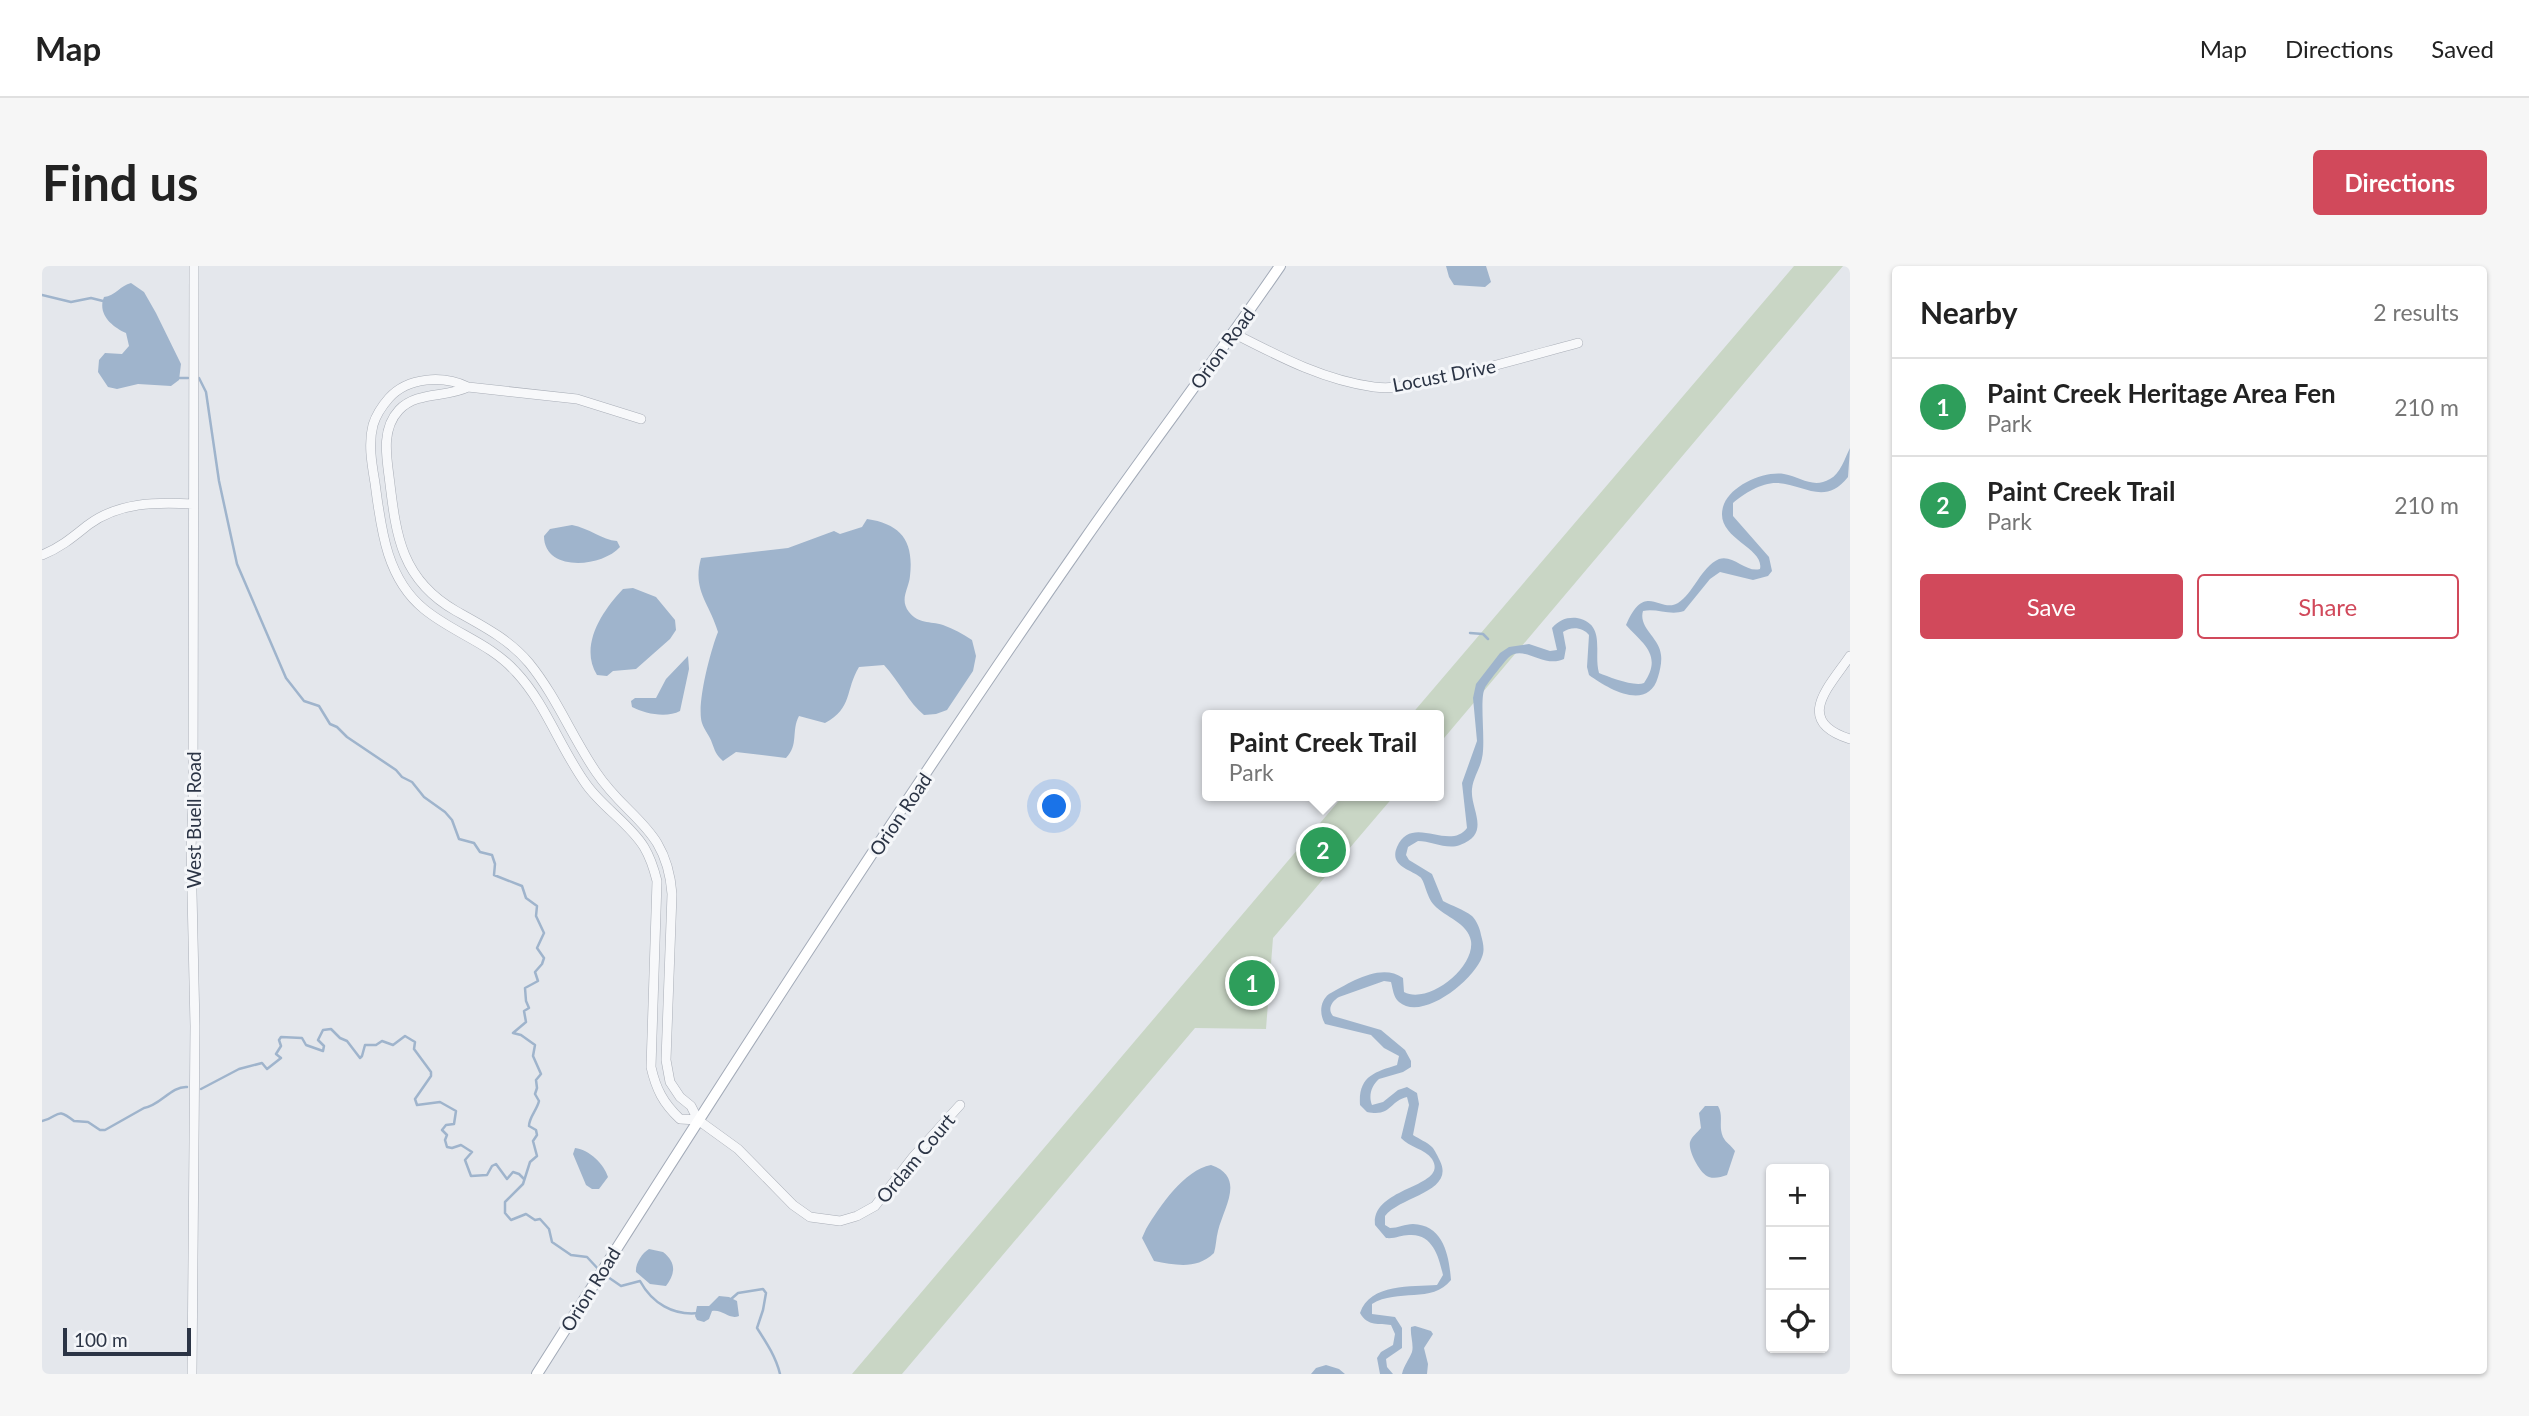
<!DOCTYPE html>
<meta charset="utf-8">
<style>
:root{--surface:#fff;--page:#f6f6f6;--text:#222;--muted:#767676;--line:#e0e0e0;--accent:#d1495b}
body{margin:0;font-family:Lato,sans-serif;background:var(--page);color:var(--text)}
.controls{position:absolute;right:21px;bottom:21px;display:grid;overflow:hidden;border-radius:7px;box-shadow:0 2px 5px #0004}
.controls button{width:63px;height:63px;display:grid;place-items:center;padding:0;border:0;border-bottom:2px solid var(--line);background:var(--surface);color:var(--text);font:35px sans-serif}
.scale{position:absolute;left:21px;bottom:18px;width:128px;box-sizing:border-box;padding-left:7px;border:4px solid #2b3445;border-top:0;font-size:19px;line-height:24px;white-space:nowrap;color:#2b3445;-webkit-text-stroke:5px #f4f6f9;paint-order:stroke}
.you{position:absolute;left:1013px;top:541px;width:24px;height:24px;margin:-18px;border:5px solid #fff;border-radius:50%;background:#1a73e8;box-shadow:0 0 0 10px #1a73e833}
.badge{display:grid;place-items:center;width:46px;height:46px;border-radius:50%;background:var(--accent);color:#fff;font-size:23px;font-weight:700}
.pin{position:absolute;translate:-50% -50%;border:4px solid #fff;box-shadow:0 2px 7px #0006}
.popup{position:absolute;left:1160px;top:444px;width:242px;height:91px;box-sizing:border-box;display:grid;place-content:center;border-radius:7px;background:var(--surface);filter:drop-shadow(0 2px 5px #0005);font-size:23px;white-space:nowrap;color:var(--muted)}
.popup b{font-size:26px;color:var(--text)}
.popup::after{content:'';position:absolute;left:50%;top:100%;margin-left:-14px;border:14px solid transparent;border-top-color:var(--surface)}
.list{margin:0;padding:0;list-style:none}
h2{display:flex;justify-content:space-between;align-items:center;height:91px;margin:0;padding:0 28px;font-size:30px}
h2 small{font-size:23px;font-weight:400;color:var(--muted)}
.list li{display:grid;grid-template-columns:46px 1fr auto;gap:21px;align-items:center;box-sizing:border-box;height:98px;padding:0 28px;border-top:2px solid var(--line)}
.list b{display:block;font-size:26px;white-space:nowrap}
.list p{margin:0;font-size:23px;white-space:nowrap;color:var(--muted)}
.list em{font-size:23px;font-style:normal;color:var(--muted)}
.actions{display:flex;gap:14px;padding:21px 28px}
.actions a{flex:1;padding:16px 0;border:2px solid var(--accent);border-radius:7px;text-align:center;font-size:24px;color:var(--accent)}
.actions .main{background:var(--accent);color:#fff}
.icon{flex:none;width:38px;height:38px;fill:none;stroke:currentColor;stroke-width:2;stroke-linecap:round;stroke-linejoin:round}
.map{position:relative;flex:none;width:1808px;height:1108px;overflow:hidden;border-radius:7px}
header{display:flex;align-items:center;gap:42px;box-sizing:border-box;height:98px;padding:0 35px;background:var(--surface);border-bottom:2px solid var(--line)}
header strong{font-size:33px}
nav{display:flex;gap:38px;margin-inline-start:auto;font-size:24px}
.intro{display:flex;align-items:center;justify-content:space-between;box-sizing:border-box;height:168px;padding:0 42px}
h1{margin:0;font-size:49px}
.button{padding:18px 32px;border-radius:7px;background:var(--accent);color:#fff;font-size:24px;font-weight:700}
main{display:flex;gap:42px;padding:0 42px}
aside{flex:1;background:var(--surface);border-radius:7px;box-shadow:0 2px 5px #0004}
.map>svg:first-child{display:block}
</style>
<header>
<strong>Map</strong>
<nav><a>Map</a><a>Directions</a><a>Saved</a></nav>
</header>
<div class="intro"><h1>Find us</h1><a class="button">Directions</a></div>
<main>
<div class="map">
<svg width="1808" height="1108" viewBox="0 0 1808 1108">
<rect width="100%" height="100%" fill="#e4e7ec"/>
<path fill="#c9d6c5" d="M1752,0h49l-404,478 -1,-29h-27z
M1301,530h51l-121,142 -7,91 -71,-1 -293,346h-50z"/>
<path fill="#9fb4cc" d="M1404,0h40l5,16 -6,5 -31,-2 -5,-8z
M89,17l13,9 12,21 25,51 -2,16 -8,6 -33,-2 -21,5 -9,-2 -10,-15 1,-12 6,-7 17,1 7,-8 -3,-13c-14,-6 -29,-19 -22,-36 11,-1 17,-12 27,-14z
M1808,182l-2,29c-23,29 -43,8 -70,6 -15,-1 -34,10 -45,20v13l36,41 3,14 -4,5 -15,4 -33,-8 -10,7 -26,32c-14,5 -27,-3 -41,0 -5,17 17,27 18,44 1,7 -1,15 -3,22 -10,35 -50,12 -69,-2l-2,-8 2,-32c-6,-8 -18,-9 -26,-3l3,16 -2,11c-21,10 -41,-16 -56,-1 -2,2 -23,28 -23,30 -6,10 1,54 -3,70 -2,11 -9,20 -10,31 -2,21 20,44 -12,56 -13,5 -29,-4 -42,-4l-10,6 -2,8 3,5 23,14 11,27c9,5 20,8 29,15 5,5 8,13 9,19 2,7 4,15 1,22 -8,23 -60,65 -83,45 -6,-5 -6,-13 -8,-20l-7,-1 -45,16c-7,4 -12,12 -6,19l48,14 24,20 6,11v6l-8,5 -24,7c-7,6 -11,16 -7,26l11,-3 15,-12 9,-3 10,6 2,11 -6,31c6,4 14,7 19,12 3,3 6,10 8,14 15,31 -39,35 -55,55v9l5,3c8,0 15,-4 23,-4 31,1 36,32 38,56 -19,24 -53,8 -79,24v10l23,3 7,11v20l-16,11 1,8 6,7h-13l-3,-16 4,-6 12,-7 2,-11 -4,-9c-12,-2 -23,2 -31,-12 10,-30 52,-26 77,-28l6,-10c-4,-17 -10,-42 -34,-40 -8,0 -14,4 -23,3l-11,-13c-4,-39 75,-37 57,-66 -7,-10 -23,-12 -31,-21l8,-33 -2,-8c-18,4 -15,20 -40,15l-7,-7c-2,-29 15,-33 37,-40l2,-9 -15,-8 -13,-13 -46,-11c-6,-10 -5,-23 4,-30 20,-11 52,-32 74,-16l1,14c24,13 71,-24 67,-51 -3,-18 -26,-24 -37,-36 -8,-9 -9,-24 -14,-28 -10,-8 -31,-11 -23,-30 15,-34 52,5 70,-19l-5,-45 15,-42 -4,-43 3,-14 24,-31 9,-6 20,-3 21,7 7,-1 -5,-22c7,-8 15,-11 25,-10 30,6 16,35 22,55 10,4 35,14 45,10 19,-28 -1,-39 -18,-58 19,-45 34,-11 52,-22 15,-9 23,-36 41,-44 14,-5 27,14 41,10 5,-23 -49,-31 -36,-65 8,-19 40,-33 60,-30 17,3 29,15 46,5 10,-5 15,-21 20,-31z
M825,253c34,5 47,22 43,57 -1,13 -11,23 -1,36 9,12 21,9 34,13 11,4 20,9 29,15l4,16 -3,15 -26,39 -11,4 -12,1c-15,-12 -25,-34 -40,-50l-25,2c-14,23 -6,41 -34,56l-26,-7c-8,15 0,29 -13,42l-50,-6 -13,9c-7,-6 -8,-10 -11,-18 -2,-7 -8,-13 -10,-20 -6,-18 9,-74 16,-91 -9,-30 -26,-42 -17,-74l87,-10 46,-17 6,3 22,-7z
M530,259c17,3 30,15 45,16l3,6c-19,21 -76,25 -76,-11l6,-7z
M591,322l23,9 19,23 1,10 -6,9 -34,30 -23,2 -6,5 -10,-1c-18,-29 5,-64 26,-86z
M646,390l1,13 -9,42c-13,7 -35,3 -48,-4l-1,-6 4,-3h21l10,-19z
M1663,840h13c6,10 0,20 5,31 3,6 8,8 12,14l-8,24c-6,2 -12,4 -18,2 -9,-3 -21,-26 -19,-35 2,-6 7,-9 11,-14l-2,-15z
M533,882c15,2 29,16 33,29l-9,12h-7l-6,-4 -13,-31z
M1169,899c35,12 13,42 7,66 -2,8 -2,15 -4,22 -18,17 -38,12 -60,8l-12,-23 4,-9c14,-23 38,-59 65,-64z
M607,983l14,3c14,11 12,22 3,34l-16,-2 -14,-12c-1,-8 6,-19 13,-23z
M677,1030l10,1 8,4 2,15c-10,4 -16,-7 -27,-5l-3,8 -5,3 -7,-2 -2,-4 2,-10h12z
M1373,1060l16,5 2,3 -9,14 4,16 -1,10h-25c2,-9 7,-14 10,-22 2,-7 -2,-17 -1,-25z
M1284,1099l13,4 6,5h-34l5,-6z"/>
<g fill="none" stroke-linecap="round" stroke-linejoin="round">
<path stroke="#9fb4cc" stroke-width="2.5" d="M0,29l29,7 20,-4 12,3
M136,112h10
M157,112l7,14 13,89 18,83 49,114 18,23 15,5 11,18 7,3 10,10 49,33 6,7 10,5 12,15 21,15 7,8 7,19 15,4 6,9 12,3 3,9 -1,11 28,11 4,12 11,8 -1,10 8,17 -7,15 7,10 -2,6 -7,8 3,9 -13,7 1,13 3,7 -5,3 2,11 -13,11 8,2 14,10 -2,11 8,18 -5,6 1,8 -2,6 4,7c-2,9 -10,16 -10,25l7,4 1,5 -4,6 4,15 -7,6 -7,22 -18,18v11l6,7 15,-6 9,6 5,-1 9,10 3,13 19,13 16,2 13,14
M1428,367l13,1 5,5
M159,823l38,-20 23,-6 5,6 14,-11 -5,-4 5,-8 -2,-6 2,-3 21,1 4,7 17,6 1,-5 -6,-6 5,-10 8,-1 9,9 7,3 13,17 2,-2 3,-11h11l6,-4 11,4 12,-9 10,6 -1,7 17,23v4l-16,23 2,6 23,-3 16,9 -2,13 -8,1 -4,5 5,5 -2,5 2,7 5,1 9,-3 11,7 -7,8 6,16 16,-1 5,-9 4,-2 11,15 6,-7 6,2 5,5
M0,855c18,-4 13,-15 32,0l14,1 12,8h5l39,-22c16,-2 27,-22 43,-21
M563,1009l16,11 19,-5c12,22 33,35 59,32
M688,1034l8,-7 25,-4 3,4 -3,17 -6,18c9,14 19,29 23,46"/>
<g stroke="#a9aeb7" stroke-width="10">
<path id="minor" d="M1191,67c45,23 90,47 141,54 26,3 53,-5 79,-11 42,-10 84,-22 125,-33
M426,121c-22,11 -51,4 -69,23 -17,18 -13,44 -10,66 7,58 11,103 67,135 27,15 54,29 73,52 27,33 43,74 67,109 32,48 71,55 76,122l-6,166 4,22 10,15 11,9 7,14 40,29 55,56 17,12 30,4 17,-5 18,-10 38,-49 47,-52
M599,153l-64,-20 -109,-12c-25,-12 -60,-10 -79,11 -7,8 -13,17 -16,27 -5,19 -1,40 2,58 6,45 11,95 49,126 29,24 66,34 92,63 30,32 44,76 70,112 16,23 44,40 58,63 6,10 10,22 13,34l-6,186c5,22 12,36 29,52l18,1
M0,289c18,-7 31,-18 46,-30 31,-23 68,-23 105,-21
M1808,390c-21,31 -57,65 0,83
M150,1108l3,-348 -4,-178 2,-44 1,-538"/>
</g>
<g stroke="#a3abb8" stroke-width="12">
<path id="major" d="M495,1108c178,-281 358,-562 548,-835 64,-92 132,-181 195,-273"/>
</g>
<use href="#minor" stroke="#f7f8fa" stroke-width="9"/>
<use href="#major" stroke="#fff" stroke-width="10"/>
</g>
<g text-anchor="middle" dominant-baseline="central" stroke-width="6" stroke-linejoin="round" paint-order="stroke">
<g font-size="19" fill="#2b3445" stroke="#f4f6f9">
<text transform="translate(1180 82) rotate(-54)">Orion Road</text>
<text transform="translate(1402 109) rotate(-11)">Locust Drive</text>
<text transform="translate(858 548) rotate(-56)">Orion Road</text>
<text transform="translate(151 554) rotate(-90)">West Buell Road</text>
<text transform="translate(873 892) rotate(-50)">Ordam Court</text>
<text transform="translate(548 1023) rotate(-58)">Orion Road</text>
</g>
</g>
</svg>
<div class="controls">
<button>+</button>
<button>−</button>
<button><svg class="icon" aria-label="locate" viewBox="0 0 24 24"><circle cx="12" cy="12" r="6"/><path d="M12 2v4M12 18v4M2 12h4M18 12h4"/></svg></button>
</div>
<div class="scale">100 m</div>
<div class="you"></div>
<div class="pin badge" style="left:1210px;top:717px;background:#2e9e5b">1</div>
<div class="pin badge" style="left:1281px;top:584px;background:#2e9e5b">2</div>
<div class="popup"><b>Paint Creek Trail</b>Park</div>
</div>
<aside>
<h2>Nearby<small>2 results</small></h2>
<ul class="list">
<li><span class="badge" style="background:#2e9e5b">1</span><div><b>Paint Creek Heritage Area Fen</b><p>Park</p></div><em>210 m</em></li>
<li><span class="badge" style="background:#2e9e5b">2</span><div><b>Paint Creek Trail</b><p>Park</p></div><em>210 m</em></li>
</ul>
<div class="actions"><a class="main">Save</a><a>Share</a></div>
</aside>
</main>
